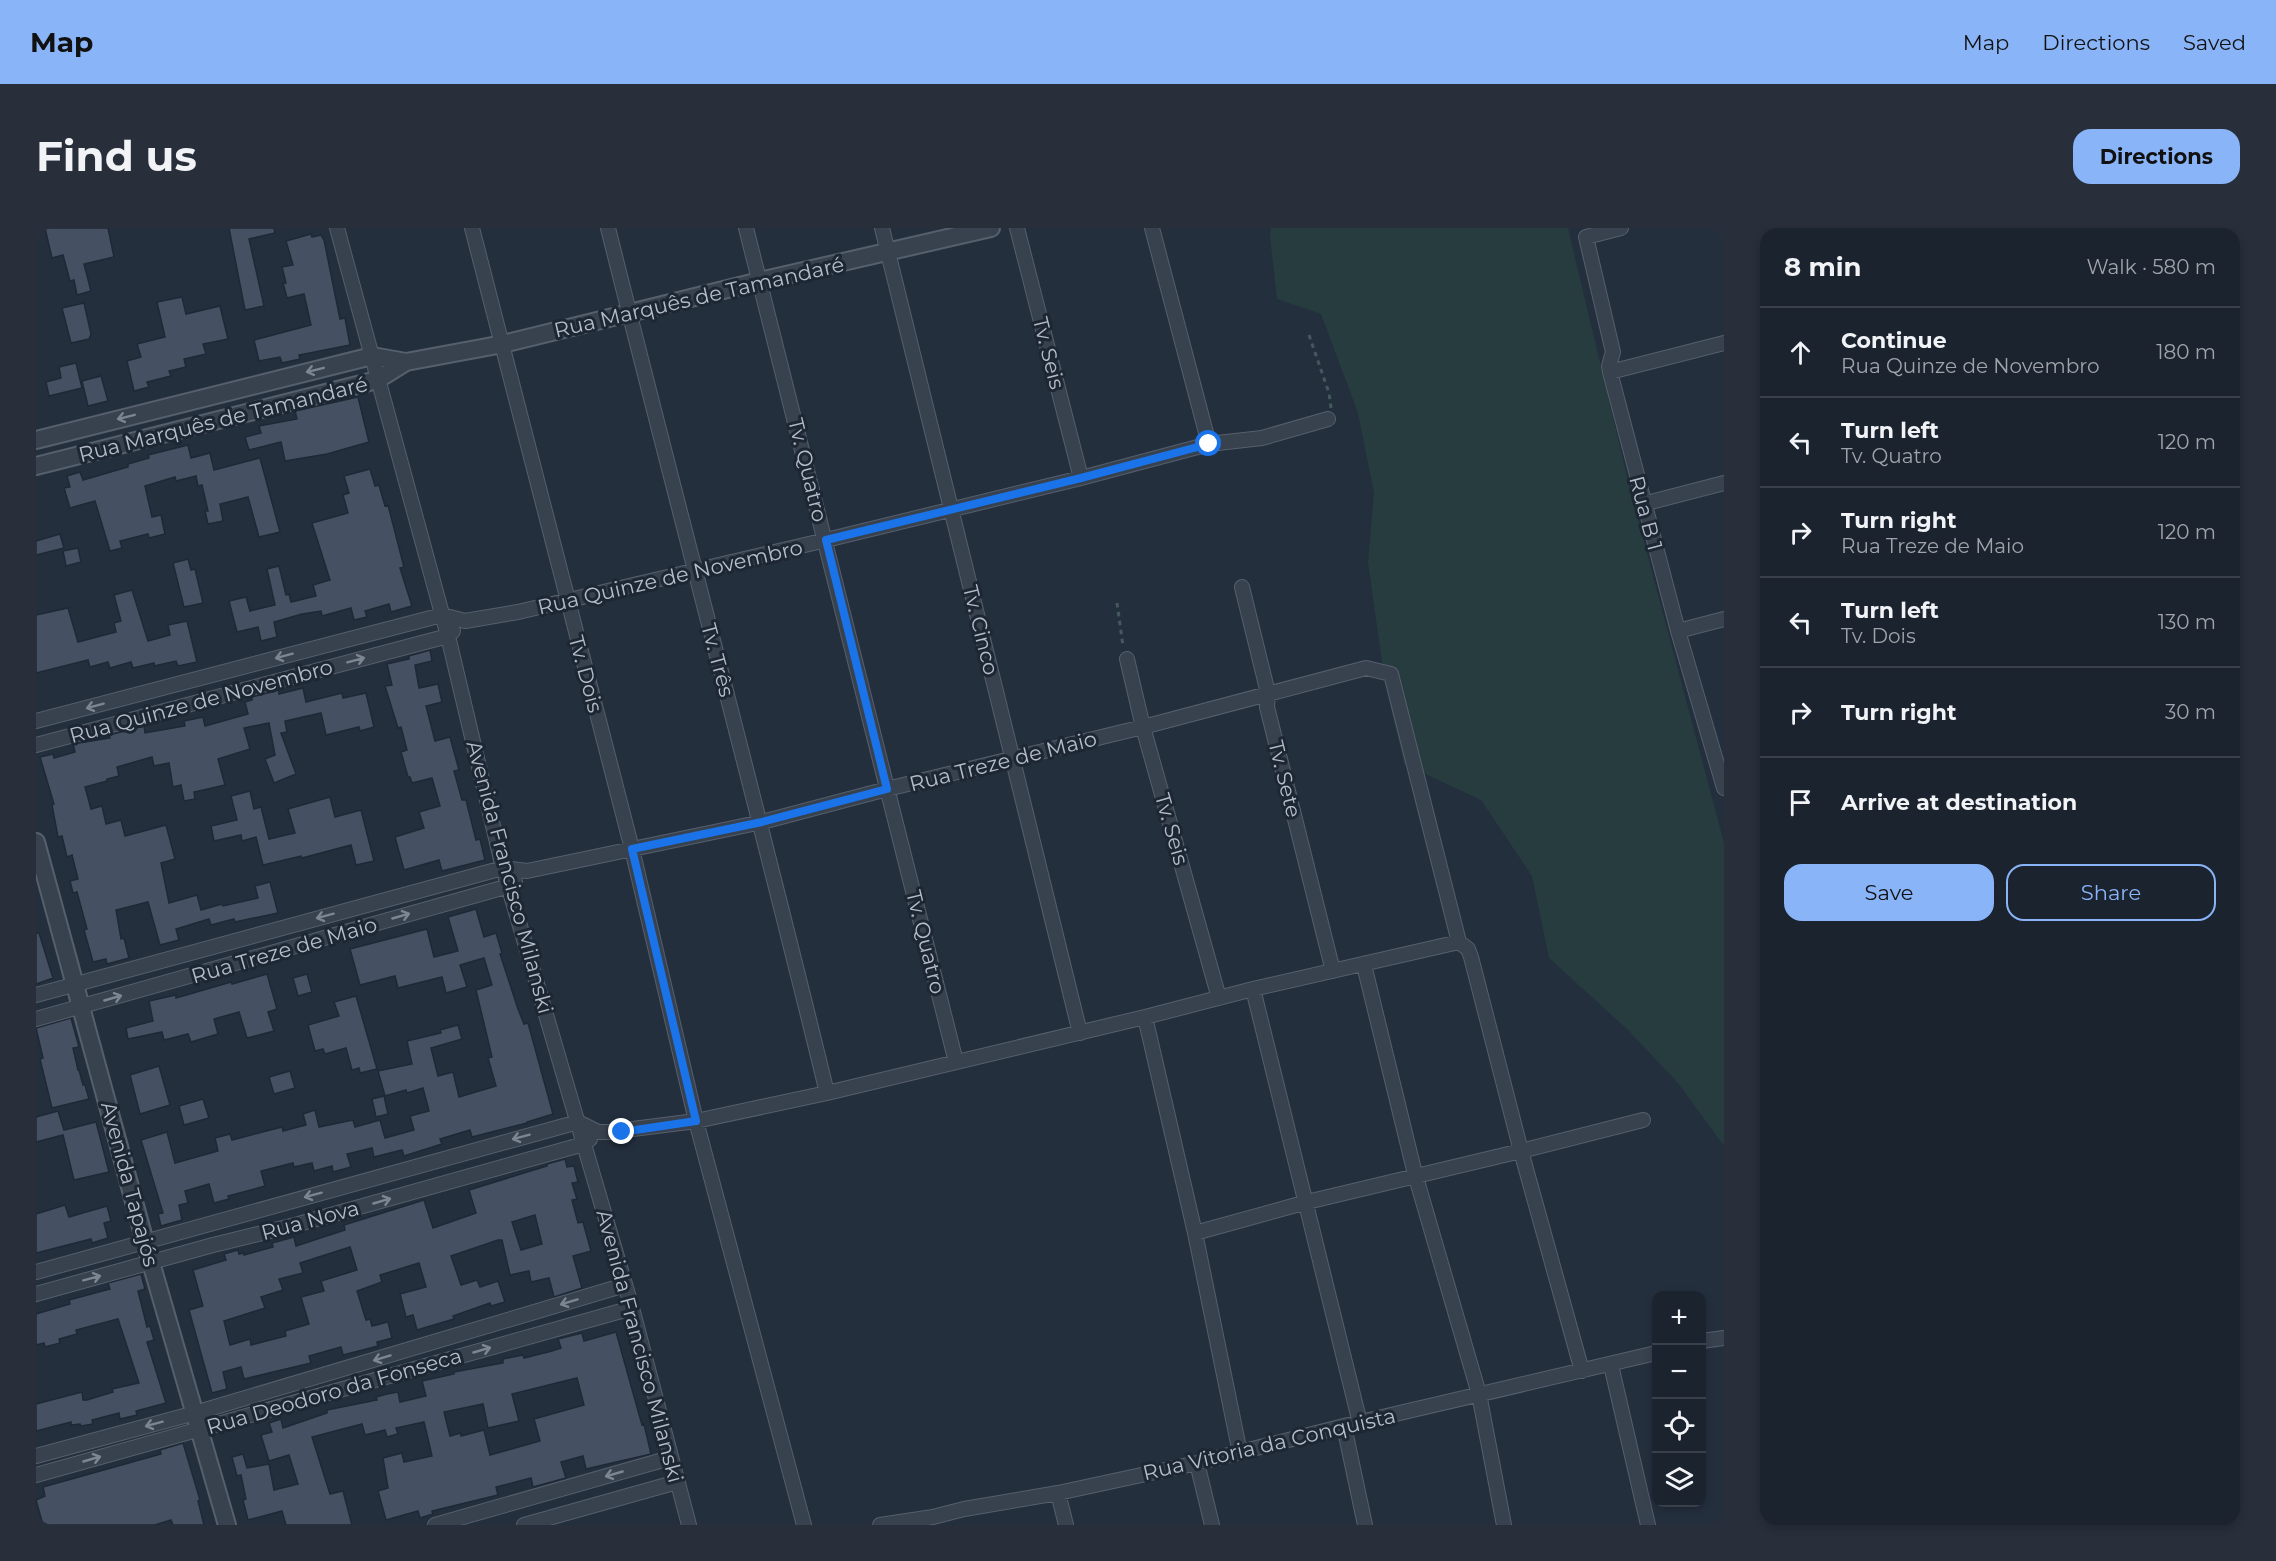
<!DOCTYPE html>
<meta charset="utf-8">
<style>
:root{--surface:#1b232e;--page:#282f3a;--text:#f1f3f6;--muted:#a0a4aa;--line:#39404a;--accent:#8ab4f8}
body{margin:0;font-family:Montserrat,sans-serif;background:var(--page);color:var(--text)}
.controls{position:absolute;right:18px;bottom:18px;display:grid;overflow:hidden;border-radius:12px;box-shadow:0 3px 9px #0003}
.controls button{width:54px;height:54px;display:grid;place-items:center;padding:0;border:0;border-bottom:2px solid var(--line);background:var(--surface);color:var(--text);font:30px sans-serif}
.stop{position:absolute;width:18px;height:18px;margin:-14px;border:4px solid #1a73e8;border-radius:50%;background:#fff}
.stop.end{background:#1a73e8;border-color:#fff;box-shadow:0 2px 6px #0008}
.list{margin:0;padding:0;list-style:none}
h2{display:flex;justify-content:space-between;align-items:center;height:78px;margin:0;padding:0 24px;font-size:26px}
h2 small{font-size:20px;font-weight:400;color:var(--muted)}
.list li{display:grid;grid-template-columns:39px 1fr auto;gap:18px;align-items:center;box-sizing:border-box;height:90px;padding:0 24px;border-top:2px solid var(--line)}
.list b{display:block;font-size:22px;white-space:nowrap}
.list p{margin:0;font-size:20px;white-space:nowrap;color:var(--muted)}
.list em{font-size:20px;font-style:normal;color:var(--muted)}
.actions{display:flex;gap:12px;padding:18px 24px}
.actions a{flex:1;padding:14px 0;border:2px solid var(--accent);border-radius:18px;text-align:center;font-size:21px;color:var(--accent)}
.actions .main{background:var(--accent);color:#111}
.icon{flex:none;width:33px;height:33px;fill:none;stroke:currentColor;stroke-width:2;stroke-linecap:round;stroke-linejoin:round}
.map{position:relative;flex:none;width:1688px;height:1297px;overflow:hidden;border-radius:18px}
header{display:flex;align-items:center;gap:36px;box-sizing:border-box;height:84px;padding:0 30px;background:var(--accent);color:#111}
header strong{font-size:28px}
nav{display:flex;gap:33px;margin-inline-start:auto;font-size:21px}
.intro{display:flex;align-items:center;justify-content:space-between;box-sizing:border-box;height:144px;padding:0 36px}
h1{margin:0;font-size:42px}
.button{padding:15px 27px;border-radius:18px;background:var(--accent);color:#111;font-size:21px;font-weight:700}
main{display:flex;gap:36px;padding:0 36px}
aside{flex:1;background:var(--surface);border-radius:18px;box-shadow:0 3px 9px #0003}
.map>svg:first-child{display:block}
</style>
<header>
<strong>Map</strong>
<nav><a>Map</a><a>Directions</a><a>Saved</a></nav>
</header>
<div class="intro"><h1>Find us</h1><a class="button">Directions</a></div>
<main>
<div class="map">
<svg width="1688" height="1297" viewBox="0 0 1688 1297">
<rect width="100%" height="100%" fill="#242f3e"/>
<path fill="#263c3f" d="M1235,0h297l62,261 94,354v303l-46,-63 -50,-53 -79,-72 -17,-82 -51,-76 -77,-36 -19,-81 -17,-121 6,-69 -16,-80 -37,-99 -44,-15 -7,-63z"/>
<path fill="#455162" stroke="#1f2835" stroke-width="1.5" fill-rule="evenodd" d="M9,0h63l6,29 -30,7 7,27 -14,4 -3,-15 -4,1 -7,-26 -11,3z
M193,0h45l1,5 -26,6 15,67 -19,4z
M275,6l1,3 9,-2 3,5 16,79 5,-1 5,27 -51,10 1,4 -18,4 -2,-6 -21,4 -5,-21 57,-15 -7,-31 -17,4 -4,-15h3l-4,-16 11,-2 -7,-24z
M146,69l4,17 34,-8 8,33 -25,5 3,10 -22,5 2,8 -17,4 2,5 -24,6 2,5 -15,4 -7,-30 14,-4 -4,-13 28,-7 -8,-35z
M48,75l7,31 -2,5 -18,4 -9,-35z
M40,135l6,25 -33,8 -3,-14 15,-4 -2,-11z
M65,148l7,25 -20,5 -6,-25z
M322,169l11,45 -42,12 -42,7 -4,-19 -32,8 -4,-13 16,-4 -2,-7 38,-7 -2,-8z
M152,217l3,13 19,-5 4,17 46,-12 20,74 -21,5 -11,-40 -28,7 3,17 -15,3 -3,-13h3l-6,-26 -4,1 -2,-10 -20,5 -1,-4 -30,9 7,31 9,-2 4,19 -16,4 -1,-4 -28,7 2,7 -12,3 -15,-50 -25,7 -6,-20 6,-1 -3,-11 13,-4 3,8 45,-13v-3l21,-6 -1,-3z
M334,241l5,17 4,-1 6,21 3,-1 16,62 -4,1 12,38 -21,6 -2,-8 -24,7 2,6 -13,3 -3,-12 -29,8 -1,-5 -19,3 -28,8 3,15 -16,4 -3,-14 -21,5 -8,-31 17,-4 4,14 25,-6 -8,-36 12,-3 7,29 3,-1 2,8 25,-6 -3,-11 17,-5 -18,-57 36,-10 -5,-18 6,-2 -5,-17z
M24,306l4,14 -28,7v-14z
M42,320l3,14 -15,4 -3,-15z
M152,331l3,11 4,-1 8,34 -19,4 -11,-44z
M96,362l16,51 22,-6 -2,-10 19,-4 10,41 -19,4 -2,-5 -22,5v-3l-21,5 -2,-6 -21,6 -2,-6 -18,5 -2,-7 -52,13v-58l32,-7 10,34 38,-10 -2,-9 7,-2 -7,-26z
M394,422l2,11 -17,4 4,23 19,-4 4,18 -16,4 9,35 15,-4 9,33 -5,1 8,29h4l10,40 4,-1 5,21 -43,11 -3,-11 -35,10 -9,-33 29,-9 -5,-16 21,-6 -8,-28 -20,5 -2,-6h-2l-7,-25 6,-2 -6,-23 -3,1 -13,-42 7,-1 -5,-21 22,-5v-3z
M267,460l3,14 36,-9 1,5 23,-5 8,34 -14,4 -1,-4 -33,8 -5,-22 -36,8 2,11 -6,1 15,41 -22,9 -9,-24 10,-4 -6,-32 -25,5 6,21 -32,10 7,26 -31,7 1,7 -11,2 -3,-16 -8,2 -4,-24 -15,3 -2,-9 -35,10 2,9 -12,3v2l-22,6 6,22 11,-3 4,18 15,-4 4,16 41,-11 9,34 -14,4 8,40 28,-8 4,15 21,-6 1,2 35,-8 -3,-12 15,-4 8,31 -43,9 -1,-3 -23,6 -2,-6 -33,10 3,11 -19,5 -12,-43 -32,8 5,29 3,-1 5,20 -22,6 -1,-5 -13,3 -9,-32 3,-1 -10,-37 -4,1 -3,-12 8,-2 -6,-24 -5,2 -5,-21 -4,1 -6,-32 2,-1 -14,-47 13,-3 1,4 21,-6 -2,-8 37,-6 -1,-3 35,-9 1,7 40,-7 -1,-5 19,-4 2,9 43,-12 -3,-12 7,-2v-3l27,-7v4z
M214,563l4,18 7,-2 8,32 26,-6 -7,-24 42,-12 5,20 26,-7 13,51 -18,4 -5,-20 -49,13 -1,-2 -38,9 -7,-28 -14,4 -1,-6 -27,6 -3,-15 26,-6 -6,-24z
M440,681l8,28 12,-4 6,20 -2,1 18,55 6,15 4,-1 5,18 20,73 -26,8v1l-55,14 -2,-7 -30,9 2,5 -38,12 -2,-6 -28,7 -2,-9 -25,6 4,13 -18,5 -1,-6 -18,5 -2,-8 -18,4 -1,-4 -32,8 4,15 -37,10 1,3 -15,4 -5,-19 -24,7 3,12 -9,2 3,15 -21,6 -3,-12 5,-1 -22,-73 26,-8 8,31 43,-12 -3,-13 15,-4 2,6 50,-13 1,4 23,-6 -3,-11 12,-4 4,17 34,-7 2,7 25,-7 5,18 29,-8 -4,-14 19,-5 -6,-23 -16,5 -1,-3 -21,6 -7,-25 34,-7 -5,-23 34,-8 -1,-3 18,-5 4,14 -31,9 7,28 15,-4 6,25 37,-11 -8,-28 4,-1 -16,-67 16,-5 -8,-27 -24,7 7,22 -21,6 -4,-16 -44,11 -3,-12 -35,9 -10,-36 77,-20 7,28 24,-6 -10,-34z
M0,705h3l14,45 -17,6z
M231,746l10,35 -9,3 6,19 -27,7 -8,-26 -25,7 4,15 -27,8 -3,-8 -24,6 -2,-8 -34,7 -2,-11 27,-7 -4,-20 27,-6v3l55,-16 1,2z
M271,746l5,18 -14,4 -5,-18z
M320,768l21,73 -17,4 -1,-5 -7,2 -6,-22 -21,6 -2,-5 -8,2 -7,-26 31,-9 -5,-14z
M35,790l8,29 -6,1 5,22h1l4,15h2l4,14 -37,9 -12,-49 3,-1 -7,-30z
M123,838l11,39 -30,9 -10,-39z
M254,843l5,17 -21,6 -5,-17z
M348,868l4,18 -12,3 -4,-18z
M167,871l6,19 -25,7 -5,-19z
M22,883l6,19 32,-8 13,50 -35,8 -11,-45 -27,7v-25z
M529,931l2,8 7,-1 4,16 -6,1 5,16 -5,1 6,23 5,-1 8,29 -18,5 9,32 -28,9 -5,-19 -18,4 -2,-11 -19,4 -8,-35h-4l-47,16 10,29 16,-5 3,7 18,-6 7,21 -14,4 -1,-3 -37,13 1,3 -37,11 -4,-15 -7,2 -6,-23 26,-7 -7,-24 -39,12 2,7 -25,9 9,29 4,-1 2,7 16,-4 4,16 -15,4 1,4 -35,9 -2,-8 -32,9 2,7 -67,16 -3,-12 -18,5 4,17 -15,4 -23,-83 14,-4 -10,-36 33,-10 -2,-6 14,-4 1,4 5,-1v2l29,-8 -1,-4 22,-6 2,9 49,-16 -1,-5 80,-25 9,28 43,-15 -7,-23 78,-24v-2zM499,987l7,29 -21,6 -9,-28zM314,1019l7,23 -36,11 3,10 -23,6 8,27 -24,7 1,5 -35,9 -1,-6 -20,6 -6,-24 41,-13 -4,-11 22,-7 -4,-11 24,-6 -3,-10z
M29,977l4,12 38,-11 4,15 -7,2 4,15 -16,5 -1,-4 -55,14v-39z
M105,1046l4,15 -7,2 9,36 3,-1 4,14 -7,2 19,61 -30,8 1,4 -17,4 -1,-6 -27,7 1,4 -12,2 -1,-2 -9,1v-3l-35,9v-27l46,-12 1,8h4l26,-8 -1,-3 27,-6 -21,-64 -42,11 1,4 -18,5 1,4 -15,4 -1,-4 -8,2v-31l34,-10 -1,-4 41,-11 -2,-6z
M580,1104l26,93 2,-1 7,30 -65,15 -3,-13 -22,6 5,16 -33,9 -2,-9 -35,9 2,8 -66,16 1,3 -13,4 -2,-7 -32,9 -8,-29 10,-3 -5,-30 19,-5 2,9 28,-6 -8,-34 -28,6 2,6 -11,3 -2,-7 -20,5 -3,-11 -50,13 18,57 13,-3 9,34h-66l-4,-14 -34,9 -5,-20 3,-1 -5,-24 -4,1 -5,-19 11,-3 4,14 22,-4 5,26 24,-6 -9,-29 -20,6 -8,-26 11,-3 -3,-9 12,-4 2,9 44,-15v-3l50,-10 -1,-3 11,-3 11,-2 2,10 26,-6 -4,-15 32,-7v-2l49,-9v-4l20,-4 1,3 28,-7 9,-3 -3,-9 24,-6 2,8zM541,1150l7,27 -50,14 6,22 -50,14 -6,-25 -23,6v-3l-11,3 -6,-24 39,-8 5,24 31,-7 -7,-27z
M147,1215l17,57 -2,1 6,24h-31l-2,-5 -16,5h-112l-7,-25 9,-4 -2,-9 118,-33 -1,-4z"/>
<g fill="none" stroke-linecap="round" stroke-linejoin="round">
<g stroke="#565f6c" stroke-width="16">
<path id="minor" d="M301,0l111,408 55,232 129,440 57,217
M436,0l160,621 64,272 108,404
M572,0c72,289 149,576 219,865
M710,0l210,834
M846,0l198,805
M981,0l64,250
M1116,0l57,216
M1585,0l-35,9 27,115 -4,14 1,6 68,259 46,157
M1574,144l114,-29
M1607,276l81,-21
M1206,359l26,106 -1,14 66,264
M1642,403l46,-12
M1091,431l16,68 76,271
M0,493l406,-106 23,6 53,-9 308,-72 255,-62 128,-34 53,-6 66,-19
M0,517l412,-109 5,-5
M1328,737l51,209 64,220 25,131
M1217,761l107,434
M0,767l467,-127 24,3 235,-49 125,-33 256,-62 223,-59 25,6 68,268
M1109,789l50,216 45,220
M0,791l473,-133 6,-5
M0,1044l542,-150 20,10h11l87,-11 131,-28 318,-76 108,-28 206,-47 9,7 3,8 50,194 -214,51 -112,31
M0,1066l177,-49 82,-20 289,-81 6,-5
M1666,1113l22,-3
M1575,1137l37,160
M1546,1143l-61,-220 122,-31
M1308,1198l21,99
M0,1228l159,-43 430,-128
M1161,1235l15,62
M0,1247l596,-167
M1022,1265l8,32
M399,1297l235,-67
M488,1297l153,-43
M844,1297l53,-8 31,-8 94,-16 139,-30 147,-37 312,-73"/>
</g>
<g stroke="#565f6c" stroke-width="20">
<path id="tertiary" d="M0,212l336,-84 34,6
M0,238l341,-86 29,-18 97,-18 257,-63 231,-53
M0,614l109,400 82,283"/>
</g>
<path stroke="#44595c" stroke-width="3" stroke-dasharray="4.5 4.5" stroke-linecap="butt" d="M1273,107l20,58 2,15
M1081,375l6,43"/>
<use href="#minor" stroke="#38414e" stroke-width="14"/>
<use href="#tertiary" stroke="#38414e" stroke-width="16"/>
</g>
<defs><path id="oneway-shaft" d="M-6 0H5M1.5-3L5.5 0L1.5 3" fill="none" stroke-width="1.6" stroke-linecap="round" stroke-linejoin="round" transform="scale(1.5)"/></defs>
<g stroke="#7c8592">
<use href="#oneway-shaft" transform="translate(279 142) rotate(166)"/>
<use href="#oneway-shaft" transform="translate(90 189) rotate(166)"/>
<use href="#oneway-shaft" transform="translate(248 428) rotate(165)"/>
<use href="#oneway-shaft" transform="translate(320 432) rotate(-15)"/>
<use href="#oneway-shaft" transform="translate(59 478) rotate(165)"/>
<use href="#oneway-shaft" transform="translate(289 688) rotate(165)"/>
<use href="#oneway-shaft" transform="translate(365 688) rotate(-16)"/>
<use href="#oneway-shaft" transform="translate(77 770) rotate(-16)"/>
<use href="#oneway-shaft" transform="translate(485 909) rotate(165)"/>
<use href="#oneway-shaft" transform="translate(277 967) rotate(165)"/>
<use href="#oneway-shaft" transform="translate(346 973) rotate(-16)"/>
<use href="#oneway-shaft" transform="translate(56 1050) rotate(-15)"/>
<use href="#oneway-shaft" transform="translate(533 1074) rotate(163)"/>
<use href="#oneway-shaft" transform="translate(446 1122) rotate(-16)"/>
<use href="#oneway-shaft" transform="translate(346 1130) rotate(163)"/>
<use href="#oneway-shaft" transform="translate(118 1196) rotate(165)"/>
<use href="#oneway-shaft" transform="translate(56 1231) rotate(-16)"/>
<use href="#oneway-shaft" transform="translate(578 1246) rotate(164)"/>
</g>
<g fill="none" stroke-linecap="round" stroke-linejoin="round">
<path stroke="#1a73e8" stroke-width="8" d="M586,904l74,-11 -64,-272 130,-27 125,-33 -61,-249 255,-62 128,-34"/>
</g>
<g text-anchor="middle" dominant-baseline="central" stroke-width="6" stroke-linejoin="round" paint-order="stroke">
<g font-size="21" fill="#b4bcc9" stroke="#1d2633">
<text transform="translate(663 69) rotate(-13)">Rua Marquês de Tamandaré</text>
<text transform="translate(1013 125) rotate(76)">Tv. Seis</text>
<text transform="translate(187 191) rotate(-14)">Rua Marquês de Tamandaré</text>
<text transform="translate(772 242) rotate(76)">Tv. Quatro</text>
<text transform="translate(1610 285) rotate(75)">Rua B 1</text>
<text transform="translate(634 349) rotate(-13)">Rua Quinze de Novembro</text>
<text transform="translate(945 402) rotate(76)">Tv. Cinco</text>
<text transform="translate(682 432) rotate(75)">Tv. Três</text>
<text transform="translate(550 446) rotate(75)">Tv. Dois</text>
<text transform="translate(165 473) rotate(-15)">Rua Quinze de Novembro</text>
<text transform="translate(967 533) rotate(-14)">Rua Treze de Maio</text>
<text transform="translate(1249 551) rotate(76)">Tv. Sete</text>
<text transform="translate(1136 601) rotate(74)">Tv. Seis</text>
<text transform="translate(474 649) rotate(75)">Avenida Francisco Milanski</text>
<text transform="translate(890 714) rotate(76)">Tv. Quatro</text>
<text transform="translate(248 722) rotate(-16)">Rua Treze de Maio</text>
<text transform="translate(94 956) rotate(75)">Avenida Tapajós</text>
<text transform="translate(274 992) rotate(-15)">Rua Nova</text>
<text transform="translate(604 1118) rotate(75)">Avenida Francisco Milanski</text>
<text transform="translate(298 1163) rotate(-16)">Rua Deodoro da Fonseca</text>
<text transform="translate(1233 1216) rotate(-13)">Rua Vitoria da Conquista</text>
</g>
</g>
</svg>
<div class="controls">
<button>+</button>
<button>−</button>
<button><svg class="icon" aria-label="locate" viewBox="0 0 24 24"><circle cx="12" cy="12" r="6"/><path d="M12 2v4M12 18v4M2 12h4M18 12h4"/></svg></button>
<button><svg class="icon" aria-label="layers" viewBox="0 0 24 24"><path d="M12 4l9 5-9 5-9-5zM3 14l9 5 9-5"/></svg></button>
</div>
<div class="stop" style="left:1173px;top:216px"></div>
<div class="stop end" style="left:586px;top:904px"></div>
</div>
<aside>
<h2>8 min<small>Walk · 580 m</small></h2>
<ul class="list">
<li><svg class="icon" aria-label="ahead" viewBox="0 0 24 24"><path d="M12 20V5M6 11l6-6 6 6"/></svg><div><b>Continue</b><p>Rua Quinze de Novembro</p></div><em>180 m</em></li>
<li><svg class="icon" aria-label="left" viewBox="0 0 24 24"><path d="M17 20v-9H6M10 6l-5 5 5 5"/></svg><div><b>Turn left</b><p>Tv. Quatro</p></div><em>120 m</em></li>
<li><svg class="icon" aria-label="right" viewBox="0 0 24 24"><path d="M7 20v-9h11M14 6l5 5-5 5"/></svg><div><b>Turn right</b><p>Rua Treze de Maio</p></div><em>120 m</em></li>
<li><svg class="icon" aria-label="left" viewBox="0 0 24 24"><path d="M17 20v-9H6M10 6l-5 5 5 5"/></svg><div><b>Turn left</b><p>Tv. Dois</p></div><em>130 m</em></li>
<li><svg class="icon" aria-label="right" viewBox="0 0 24 24"><path d="M7 20v-9h11M14 6l5 5-5 5"/></svg><div><b>Turn right</b></div><em>30 m</em></li>
<li><svg class="icon" aria-label="arrive" viewBox="0 0 24 24"><path d="M6 21V4h12l-3 4 3 4H6"/></svg><div><b>Arrive at destination</b></div></li>
</ul>
<div class="actions"><a class="main">Save</a><a>Share</a></div>
</aside>
</main>
